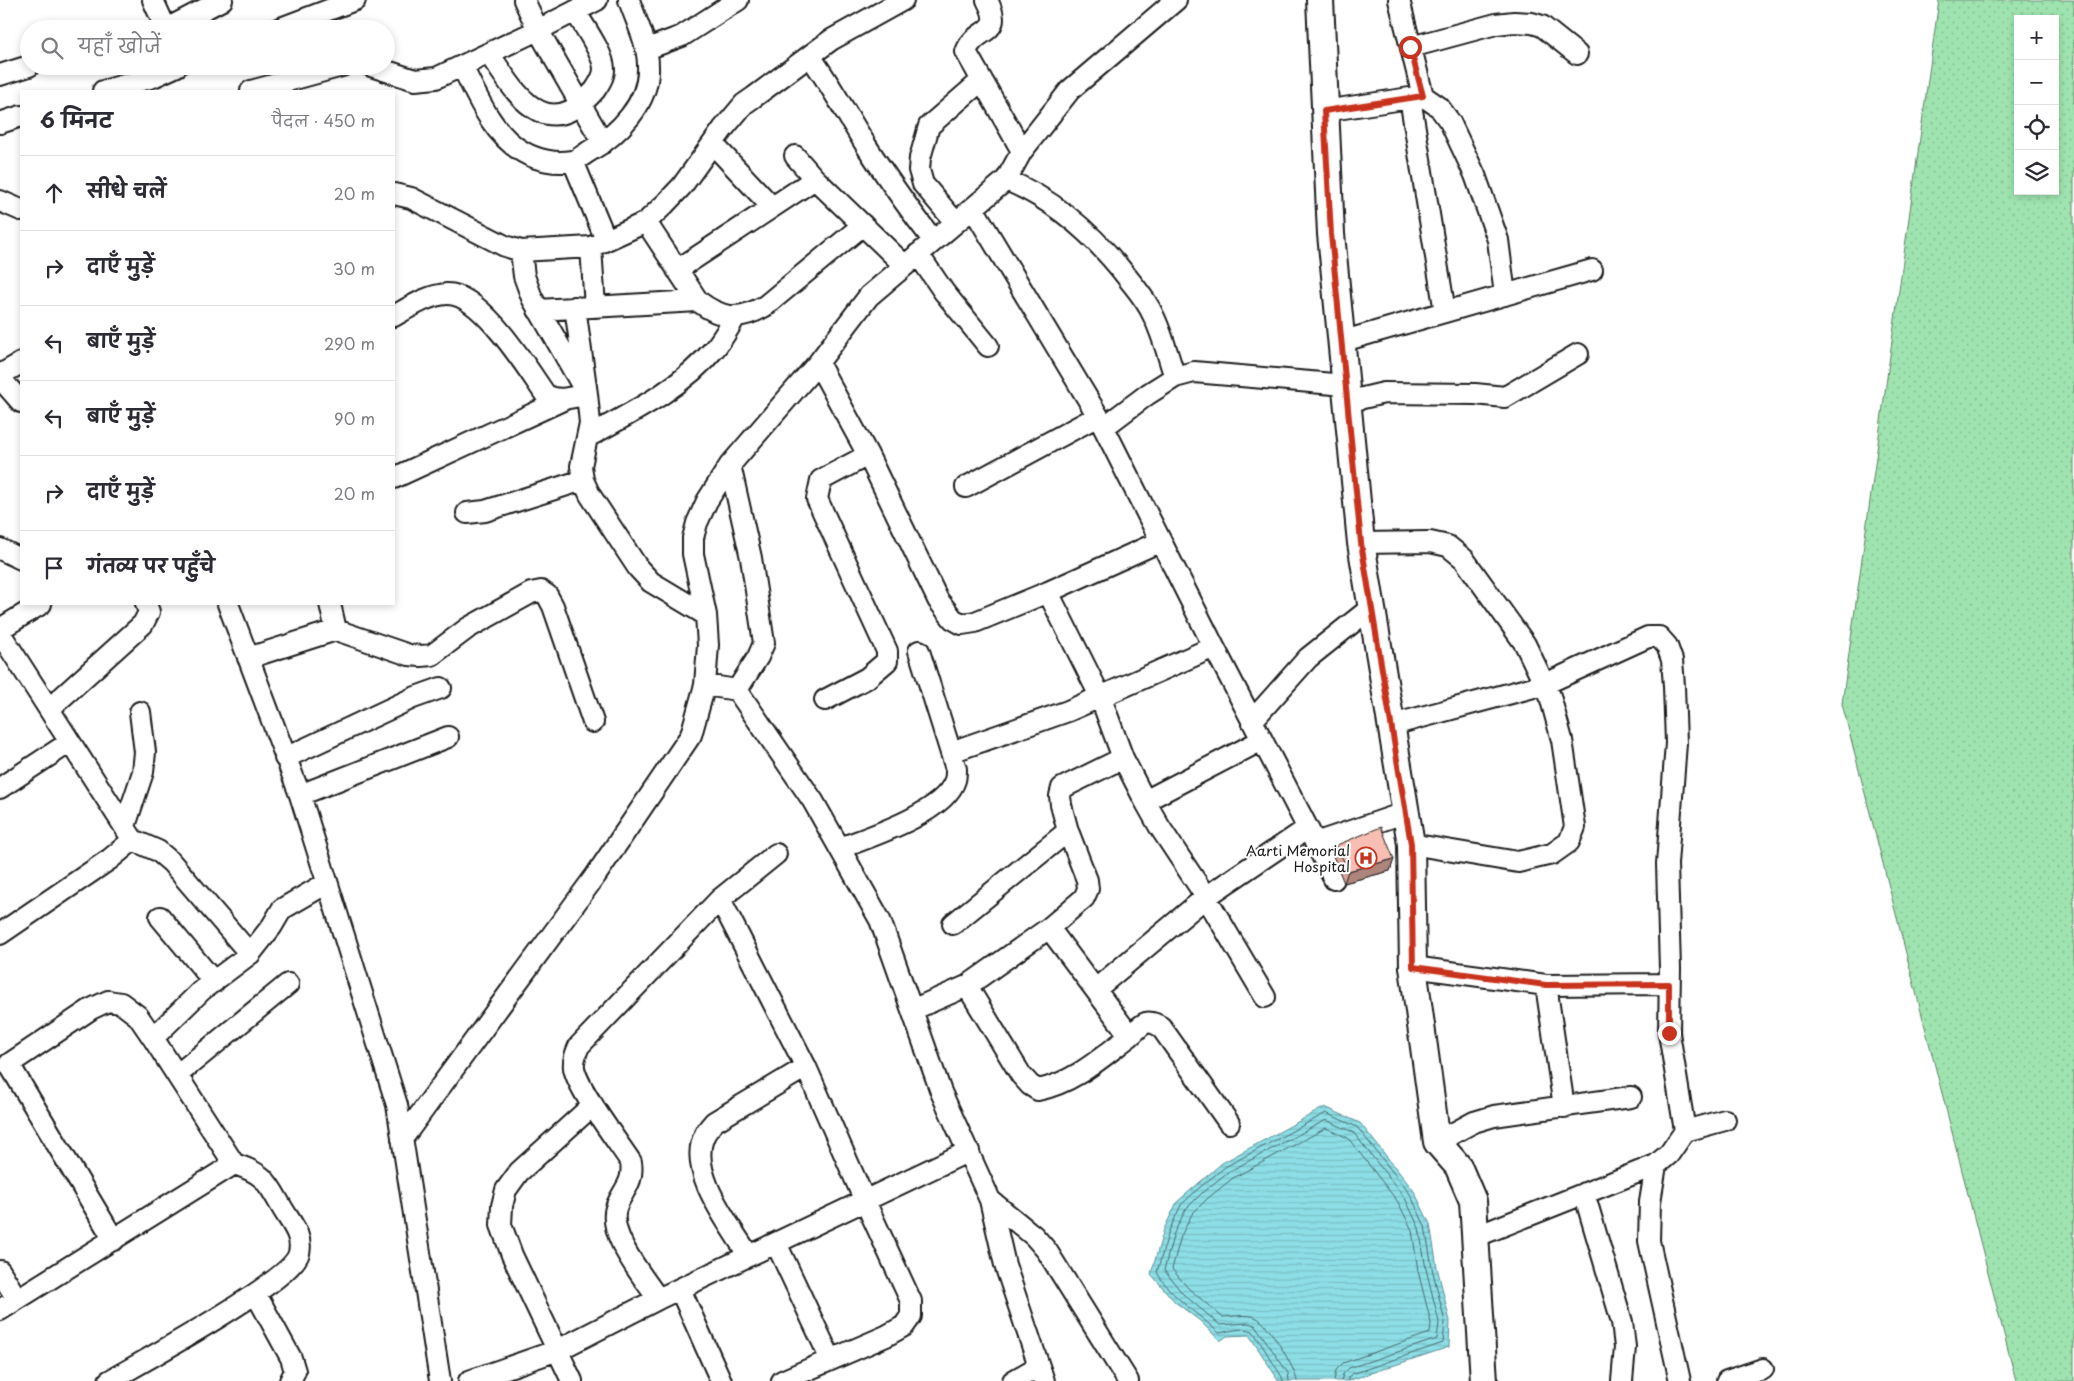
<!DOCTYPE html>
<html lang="hi">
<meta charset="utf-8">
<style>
:root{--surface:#fff;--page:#f7f7f7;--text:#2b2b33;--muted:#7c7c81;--line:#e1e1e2}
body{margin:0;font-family:"Playpen Sans","Playpen Sans Deva",sans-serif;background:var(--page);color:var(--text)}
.controls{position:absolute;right:15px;top:15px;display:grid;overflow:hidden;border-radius:0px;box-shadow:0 2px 8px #0003}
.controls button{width:45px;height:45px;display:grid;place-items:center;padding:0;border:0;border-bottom:1px solid var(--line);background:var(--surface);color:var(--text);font:25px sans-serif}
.stop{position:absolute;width:15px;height:15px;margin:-11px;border:4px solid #c8321e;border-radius:50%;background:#fff}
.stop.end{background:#c8321e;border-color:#fff;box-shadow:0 1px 5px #0008}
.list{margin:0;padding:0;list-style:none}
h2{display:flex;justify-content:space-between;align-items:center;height:65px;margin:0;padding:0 20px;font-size:21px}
h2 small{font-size:16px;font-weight:400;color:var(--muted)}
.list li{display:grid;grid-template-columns:32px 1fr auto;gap:15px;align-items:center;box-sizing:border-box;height:75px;padding:0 20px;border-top:1px solid var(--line)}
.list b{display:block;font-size:19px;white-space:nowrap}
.list em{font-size:16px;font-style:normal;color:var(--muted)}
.icon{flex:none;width:28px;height:28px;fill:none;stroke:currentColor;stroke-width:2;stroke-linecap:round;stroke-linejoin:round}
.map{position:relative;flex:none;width:2074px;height:1381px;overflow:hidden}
.search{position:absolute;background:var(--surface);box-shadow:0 2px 8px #0003;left:20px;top:20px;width:375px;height:55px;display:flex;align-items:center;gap:12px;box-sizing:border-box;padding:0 18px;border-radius:28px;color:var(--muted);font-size:19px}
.panel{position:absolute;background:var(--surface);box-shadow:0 2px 8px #0003;left:20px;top:90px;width:375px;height:515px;border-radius:0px}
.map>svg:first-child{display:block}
</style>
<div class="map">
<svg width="2074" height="1381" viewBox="0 0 2074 1381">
<defs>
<pattern id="green-dots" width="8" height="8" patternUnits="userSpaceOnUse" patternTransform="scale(1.25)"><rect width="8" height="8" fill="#9fe4b0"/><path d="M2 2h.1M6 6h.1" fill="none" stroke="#88c397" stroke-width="1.8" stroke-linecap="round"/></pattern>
<pattern id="water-rules" width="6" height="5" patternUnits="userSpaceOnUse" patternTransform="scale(1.25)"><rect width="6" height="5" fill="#8ddee6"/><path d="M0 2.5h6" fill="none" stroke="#79bec5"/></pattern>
</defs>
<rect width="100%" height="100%" fill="#fff"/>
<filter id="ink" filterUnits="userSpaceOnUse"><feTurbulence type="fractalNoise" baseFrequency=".02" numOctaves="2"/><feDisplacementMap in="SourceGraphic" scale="10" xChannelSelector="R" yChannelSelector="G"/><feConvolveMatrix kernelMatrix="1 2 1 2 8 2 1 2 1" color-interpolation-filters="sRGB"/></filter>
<g filter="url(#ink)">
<path fill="url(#green-dots)" stroke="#5e8066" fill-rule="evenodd" d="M1939,0h135v1381h-58l-174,-677zM2018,19h37v172h-37z"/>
<path fill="url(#water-rules)" stroke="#609095" d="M1325,1107l35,16 54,68 16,33 7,43 13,54 -1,26 -102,34h-68l-30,-46 -22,1 -7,5 -20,-20 -25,-19 -24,-28 13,-45 13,-27 45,-39z"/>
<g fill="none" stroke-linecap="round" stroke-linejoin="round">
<path stroke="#496a6d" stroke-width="1" d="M1283,1381l-1,-4 -29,-46c-10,-4 -24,0 -34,2 -19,-18 -50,-37 -62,-61l12,-41 12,-26 18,-17 26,-21 101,-54 31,14 53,67 15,32 7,42 13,54 -2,21 -91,31 -4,3v4
M1289,1381l-1,-8 -33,-48 -7,-2 -28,2 -37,-31 -19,-24 10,-37 12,-24 17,-17 25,-20 98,-52 27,12 52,66 14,30 7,41 13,53 -2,17 -88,29 -6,6 -2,7
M1297,1381c-1,-12 -29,-58 -40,-63 -9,-5 -24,-1 -35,-1l-34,-29 -16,-19 9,-33 11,-22 16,-16 25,-20 93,-50 22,10 50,64 14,28 6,41 13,52 -1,10 -87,30 -7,7 -2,11"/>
<g stroke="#1c1c1c" stroke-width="24">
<path id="minor" d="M153,0l13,29
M524,0l14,30 65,113
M987,0c19,36 -12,26 -21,52l56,99
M162,29l12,-4 48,-25
M278,29l77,-29
M1411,47l85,-23 18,-2 18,1 10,3 35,28
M647,49l35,-13 56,-36
M489,54c14,19 28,46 50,57 23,11 42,-5 56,-21 4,-6 9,-13 9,-21 0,-15 -21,-44 -29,-58
M810,56c21,29 38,61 57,91 21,32 43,64 67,94
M371,66l44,14 21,-2 102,-48 59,-30
M462,66c15,30 30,68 61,86 14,8 33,12 48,9 6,0 12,-6 17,-9 30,-17 62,-49 60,-86 0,-23 -12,-45 -19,-66
M0,75l29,-9
M103,91l50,-14 24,-11
M251,91l91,-25
M1423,96l16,11 11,15 25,53 23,65 7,55
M1410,98l35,214
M1324,111l99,-15 -24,-96
M0,123l21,-7
M713,144l59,63
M795,156l20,23 89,86
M573,161l33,79
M1006,180c49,20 89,56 121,97 10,13 20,24 26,38 10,20 15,42 22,62
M394,194l17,4 94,48 16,5 70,-4 55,-25 19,-18 17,-18 41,-57 21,-25 10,-7 77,-57 72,-40
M0,201l21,9
M973,208l125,208 116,231 120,232
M646,222l52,79c23,18 41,20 67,5l98,-81
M955,222l-32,-38 -4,-14 1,-12 9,-32 53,-46
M591,247l4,60
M521,251l3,25 8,22 55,96 3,29 -9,43 2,14 7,15 48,73 13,14 55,33
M918,254l26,38 44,54
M677,270l138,-91
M538,310l160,-9
M394,316c16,-9 34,-21 53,-22 34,-1 80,74 98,100 12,9 28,3 42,0l-12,-87
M1340,342l252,-72
M818,363l50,92 70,145 15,19 9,5 13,-2 73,-30 113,-51
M0,375l21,-12
M0,378l21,24
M1346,402l38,-9 91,1 30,3 73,-43
M1104,427l44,-33 27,-17 19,-5 151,13
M589,436c44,-24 93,-48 126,-88 8,-9 14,-21 21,-32
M730,465l21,93 13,85 -6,14 -21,33
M394,478l171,-79
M966,487l132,-71
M467,513l18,-2 98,-31
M1361,543l69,-1 18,4 16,13 61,85 25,52 12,44 13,87 -6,15 -17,12 -34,8 -107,-18
M0,549l21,10
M1048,592l52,104 23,62 22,43 14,25 47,71 59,100
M228,604l72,191 97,310 43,276
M0,629l41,-25
M336,630l73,25 12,1 11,-1 36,-27 63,-35 10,-2 6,4 6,11 40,116
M0,633l133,207 -23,19 -110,75
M248,658l88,-28 -6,-26
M705,685l32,5 76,111 67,119 61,172 49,108 15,65 39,116
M825,700l42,-22 20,-17v-10l-70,-152 4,-19 47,-25
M49,709l94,-85 6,-12 -3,-8
M1252,721l56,-63 64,-51
M1392,725l153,-41 103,-47h11l8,9 5,14 2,26 2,57 -9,121 3,105 -1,64 16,98
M951,752l117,-41 146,-64
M285,758l128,-60 28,-10
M0,788l70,-46
M300,795l148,-58
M1145,801l117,-61
M125,826l18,-54 2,-20 -5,-40
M133,840l25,11 13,11 79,92
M1315,843l92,-31
M840,848c29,-11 105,-35 115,-68 1,-3 1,-8 1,-11l-37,-118
M720,899l86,168 58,132 47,102v15l-7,10 -18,10 -104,45
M160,917l54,65
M953,924l115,-93
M1049,928l81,108c12,-11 16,-19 31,-9l68,96
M1413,967l133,18 123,-1
M1546,985l18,122
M967,986l54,89 9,10 8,5c36,-7 64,-33 92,-54
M1096,989l110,-92 102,-69
M912,1010l55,-24 82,-58 35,-30 4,-9 -1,-9 -19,-49 -7,-26 -1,-9 2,-8 61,-30
M153,1038l49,-48 48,-36 22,-28 10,-17 45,-26
M177,1075l111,-91
M402,1139l194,-264 95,-140 14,-50 3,-40 -2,-30 -13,-61v-16l4,-15 10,-22 23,-36 88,-102 51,-67 137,-116 16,-29 48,-61 106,-90
M1437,1142l37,-20 20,-6 137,-19
M1656,1165l-6,37 -1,39 31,140
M1584,1193l38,129 3,25 -3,34
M990,1200l44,36 13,15 81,130
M1477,1236l179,-71 13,-11 16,-23 40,-11
M776,1243l55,117
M749,1256c-19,-31 -63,-85 -44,-122 2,-4 6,-8 9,-12l92,-55
M0,1271l17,28
M680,1289l41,92
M256,1294l35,64 4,13 -5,10
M658,1299c-15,-23 -53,-66 -41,-94 7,-17 17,-22 14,-43 -13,-20 -53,-72 -57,-94 -1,-8 2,-15 5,-22l141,-147 56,-45
M0,1310l234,-146 -81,-126 -15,-22 -17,-13 -13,-2 -17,8 -82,55 105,176
M109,1381c31,-18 184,-101 190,-128 4,-16 -7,-29 -15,-42 -16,-27 -17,-37 -50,-47
M469,1381l89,-31 100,-51 311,-148
M572,1381l-60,-126 -11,-30 1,-19 4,-16 13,-18 74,-67
M1013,1381l26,-15
M1727,1381l36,-12"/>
</g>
<g stroke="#1c1c1c" stroke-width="30">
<path id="tertiary" d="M1320,0l11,234 30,309 50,301 2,123 24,175 21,24 15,35 11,180"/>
</g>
<use href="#minor" stroke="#fff" stroke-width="20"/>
<use href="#tertiary" stroke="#fff" stroke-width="26"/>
</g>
<path fill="#d6a39a" stroke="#1c1c1c" d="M1337,845l57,14 -4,12 -46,12 -11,-27z"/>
<path fill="#ae857d" stroke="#1c1c1c" d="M1394,859l-4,12 -46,12 4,-12z"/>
<path fill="#f9beb3" stroke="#1c1c1c" d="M1381,827l13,32 -46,12 -11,-26z"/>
</g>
<g fill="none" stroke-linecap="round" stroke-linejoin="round" filter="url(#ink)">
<path stroke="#c8321e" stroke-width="6" d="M1410,47l13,49 -99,15 7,123 30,309 50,301 2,123 133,18 123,-1v49"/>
</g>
<defs>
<g id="hospital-ring" transform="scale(1.125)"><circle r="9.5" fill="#fff" stroke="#c8321e" stroke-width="1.5"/><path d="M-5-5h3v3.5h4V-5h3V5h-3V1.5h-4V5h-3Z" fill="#c8321e"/></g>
</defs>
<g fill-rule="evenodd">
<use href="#hospital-ring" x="1366" y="858"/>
</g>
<g text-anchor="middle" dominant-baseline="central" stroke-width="4" stroke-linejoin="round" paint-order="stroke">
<g font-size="14" fill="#1c1c1c" stroke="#fff" text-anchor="end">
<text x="1350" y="850">Aarti Memorial<tspan x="1350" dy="16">Hospital</tspan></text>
</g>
</g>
</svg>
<div class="controls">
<button>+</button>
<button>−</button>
<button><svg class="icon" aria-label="locate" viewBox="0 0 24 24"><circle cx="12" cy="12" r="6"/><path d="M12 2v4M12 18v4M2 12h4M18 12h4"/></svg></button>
<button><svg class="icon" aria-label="layers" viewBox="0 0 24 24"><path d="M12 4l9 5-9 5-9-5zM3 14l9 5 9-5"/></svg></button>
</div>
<div class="stop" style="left:1410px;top:47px"></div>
<div class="stop end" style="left:1669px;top:1033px"></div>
<div class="search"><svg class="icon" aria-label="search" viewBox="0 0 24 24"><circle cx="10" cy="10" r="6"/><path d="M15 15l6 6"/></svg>यहाँ खोजें</div>
<section class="panel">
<h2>6 मिनट<small>पैदल · 450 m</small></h2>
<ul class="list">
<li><svg class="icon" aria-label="ahead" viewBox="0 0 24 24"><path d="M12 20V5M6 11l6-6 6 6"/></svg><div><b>सीधे चलें</b></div><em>20 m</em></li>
<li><svg class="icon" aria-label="right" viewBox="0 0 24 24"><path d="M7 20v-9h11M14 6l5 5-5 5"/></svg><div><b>दाएँ मुड़ें</b></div><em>30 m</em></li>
<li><svg class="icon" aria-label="left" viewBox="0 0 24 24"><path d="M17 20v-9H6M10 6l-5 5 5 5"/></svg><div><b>बाएँ मुड़ें</b></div><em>290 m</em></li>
<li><svg class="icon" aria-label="left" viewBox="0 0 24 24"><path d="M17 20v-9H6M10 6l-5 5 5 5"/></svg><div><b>बाएँ मुड़ें</b></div><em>90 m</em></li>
<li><svg class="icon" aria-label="right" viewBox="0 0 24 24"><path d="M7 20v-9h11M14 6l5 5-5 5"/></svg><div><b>दाएँ मुड़ें</b></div><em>20 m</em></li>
<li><svg class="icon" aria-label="arrive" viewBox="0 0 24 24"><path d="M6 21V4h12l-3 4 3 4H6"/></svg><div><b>गंतव्य पर पहुँचे</b></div></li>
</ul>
</section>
</div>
